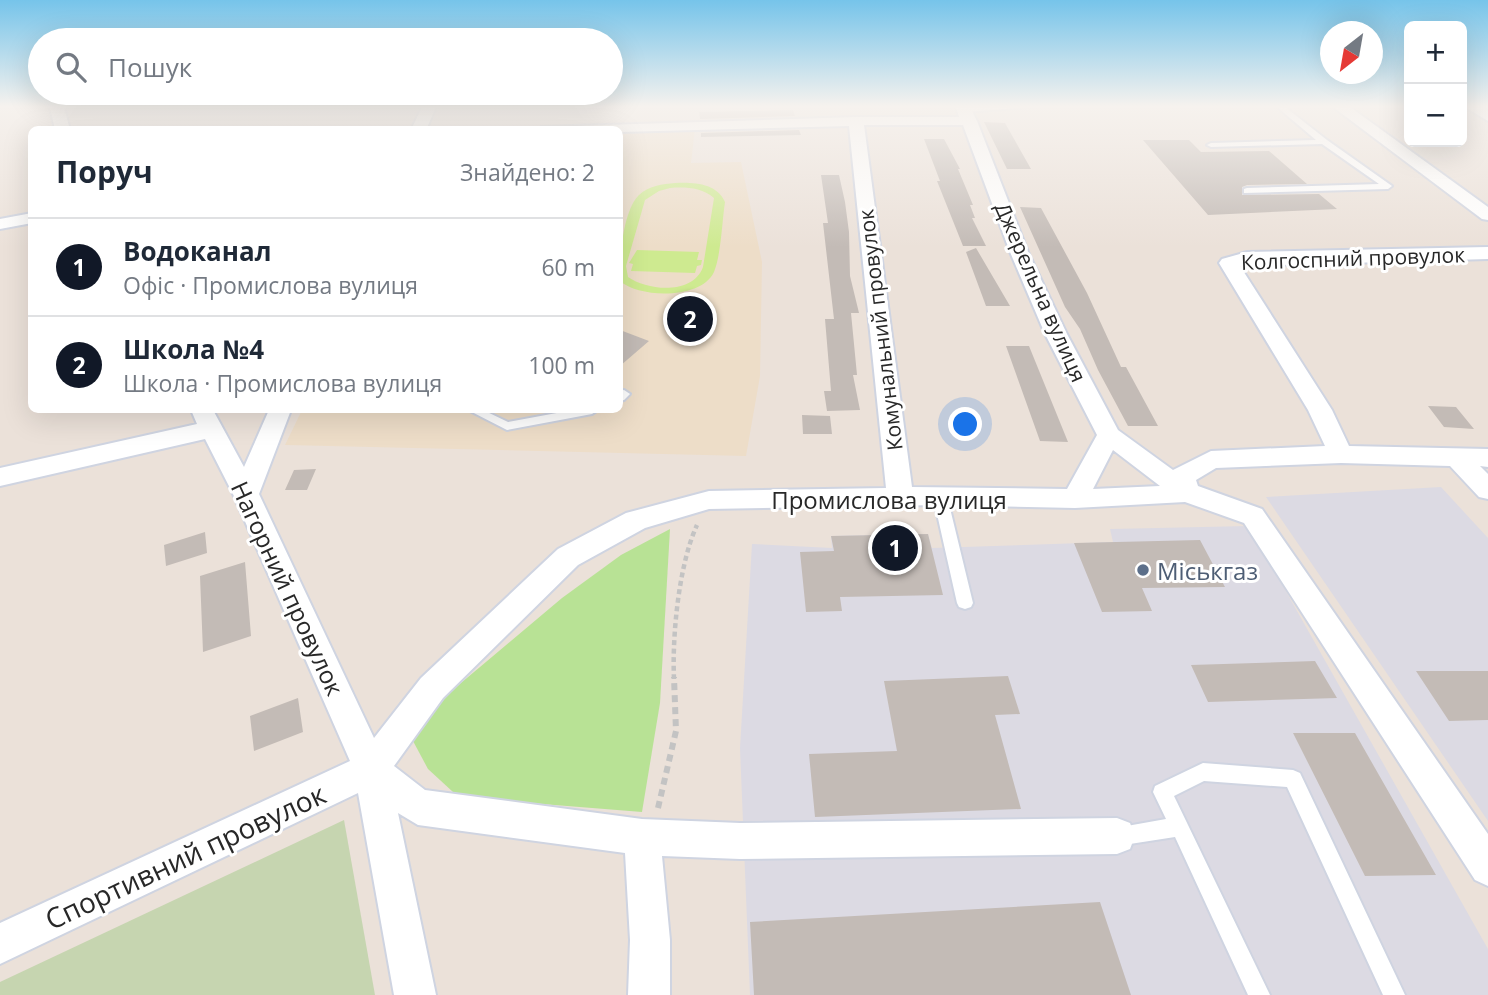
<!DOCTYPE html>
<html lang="uk">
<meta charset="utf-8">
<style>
:root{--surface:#fff;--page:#f6f6f7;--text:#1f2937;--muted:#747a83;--line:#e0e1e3;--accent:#111827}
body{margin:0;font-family:"Open Sans",sans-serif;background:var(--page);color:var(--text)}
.controls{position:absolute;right:21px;top:21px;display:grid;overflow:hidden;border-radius:10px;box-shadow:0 7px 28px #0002}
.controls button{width:63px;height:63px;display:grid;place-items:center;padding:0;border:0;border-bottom:2px solid var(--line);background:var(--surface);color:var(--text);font:35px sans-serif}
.compass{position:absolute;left:1320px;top:21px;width:63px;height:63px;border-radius:50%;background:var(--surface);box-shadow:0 7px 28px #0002;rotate:211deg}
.you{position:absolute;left:966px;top:425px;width:24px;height:24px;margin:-18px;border:5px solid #fff;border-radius:50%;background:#1a73e8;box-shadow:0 0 0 10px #1a73e833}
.badge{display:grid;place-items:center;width:46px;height:46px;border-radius:50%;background:var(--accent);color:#fff;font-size:23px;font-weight:700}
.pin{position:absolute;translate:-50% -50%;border:4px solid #fff;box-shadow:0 2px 7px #0006}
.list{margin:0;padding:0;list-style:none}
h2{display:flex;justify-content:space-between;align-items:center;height:91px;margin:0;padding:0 28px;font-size:30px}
h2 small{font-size:23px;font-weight:400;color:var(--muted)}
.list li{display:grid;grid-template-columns:46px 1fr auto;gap:21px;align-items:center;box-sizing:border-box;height:98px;padding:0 28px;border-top:2px solid var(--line)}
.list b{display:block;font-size:26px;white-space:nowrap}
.list p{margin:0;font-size:23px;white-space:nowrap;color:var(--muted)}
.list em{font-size:23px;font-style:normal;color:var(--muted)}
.icon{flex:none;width:38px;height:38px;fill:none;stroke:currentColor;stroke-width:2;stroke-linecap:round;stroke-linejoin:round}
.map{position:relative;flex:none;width:1488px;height:995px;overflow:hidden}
.search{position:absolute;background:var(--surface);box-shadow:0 7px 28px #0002;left:28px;top:28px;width:595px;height:77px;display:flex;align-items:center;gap:18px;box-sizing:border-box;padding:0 24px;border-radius:38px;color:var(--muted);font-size:26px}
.panel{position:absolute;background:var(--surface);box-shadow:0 7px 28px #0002;left:28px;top:126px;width:595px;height:287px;border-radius:10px}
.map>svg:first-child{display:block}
</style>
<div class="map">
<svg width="1488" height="995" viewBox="0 0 1488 995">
<rect width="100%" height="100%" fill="#ebe1d9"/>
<path fill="#dcdae3" d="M1441,487l47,51v283l-222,-324z
M1249,526l239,423v46h-738l-10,-247 12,-204 80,4 -1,-12 97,-2 4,14 181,-6 -3,-13z"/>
<path fill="#edddc8" d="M695,128l-4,35 50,-1 21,100 -2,114 -14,80 -461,-11 17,-35h318v-279z"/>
<path fill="#b8e295" d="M670,529l-10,174 -18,109 -163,-13 -26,-7 -25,-23 -15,-28 12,-23 30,-30 107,-90 59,-43z"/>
<path fill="#c6d5b0" d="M344,820l31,175h-375v-13z"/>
<path fill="#ceea90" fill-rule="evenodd" d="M675,183c18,-1 42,0 50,19 -3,20 -4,53 -11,70 -13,28 -75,26 -94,9 -1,-21 3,-71 19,-86 9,-9 24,-11 36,-12zM670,188c15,-1 31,-1 44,10l-11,69c-10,28 -55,24 -75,10l-2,-11 19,-66 14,-9z
M637,250l62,2 -2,8h5l-1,5 -4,1 -2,7 -64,-2 2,-7 -4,-1z"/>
<path fill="#c3bbb6" d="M793,110l2,6 -95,3 -1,-7z
M984,122l21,1 26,46h-24z
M799,130l2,5 -100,2v-4z
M924,139h20l16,30h-2l15,36h-3l5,13h-3l14,28h-23l-26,-65h3z
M1143,140h46l12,12 68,-1 38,33 -60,1 -5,2v8l77,-1 18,15 -129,6z
M821,175h18l6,27 4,30 1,44 9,37h-8l6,62h-4l7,35 -33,1 -3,-20h7l-6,-72h9l-11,-96h5z
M1020,207l21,1 46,85 34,74h5l32,59h-30l-30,-56 -18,-41 -15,-22z
M976,248l34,58h-24l-20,-54z
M620,330l29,11 -29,25z
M1006,346h23l39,96 -28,-1z
M1428,406l28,1 18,22 -30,-2z
M802,415l28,1 2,18h-29z
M316,469l-9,21h-22l9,-20z
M205,532l2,21 -41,13 -2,-21z
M928,534l15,61 -103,2 2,14 -36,1 -6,-60 34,-1 -3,-15z
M1200,540l25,47 -83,1 10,23 -50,1 -28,-69z
M245,562l6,74 -48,16 -3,-76z
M1315,661l22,37 -129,4 -17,-37z
M1416,671h72v49l-39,1z
M1008,676l12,38 -25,1 26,94 -206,8 -6,-63 88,-3 -13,-70z
M298,698l5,34 -49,19 -4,-35z
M1293,733h62l81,142 -71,1z
M1100,902l31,93h-377l-4,-73z"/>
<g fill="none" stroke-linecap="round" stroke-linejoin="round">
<g stroke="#cfd4e1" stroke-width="4">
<path id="service" d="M1030,107l-66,5 -4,-2 9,-3z
M1277,107h8l42,33 65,46 -4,3 -144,4v-4l3,-1 132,-4 -57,-40 -111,3 -4,-2 4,-2 105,-3z
M624,390l6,4 -6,6 -4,1v-10z
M468,410h15l25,12 65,-12h25l-6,4 -85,16z
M940,491l7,5 26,107 -2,4 -6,2 -6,-2 -2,-4 -24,-107z
M1203,763l90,7 7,3 105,222h-22l-96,-208 -83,-6 -30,15 96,199h-22l-73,-158 -58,9 -7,-3 -3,-7 3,-7 56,-10 -13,-27 2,-6z"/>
</g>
<g stroke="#cfd4e1" stroke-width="4">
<path id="minor" d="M50,107h14l6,23h-15z
M422,107h14l-10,23h-15z
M956,107h14l7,14 51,131 39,82 51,96 55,40 38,-19 114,-5 -17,-36 -89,-147 3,-4 25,-7 241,-5v12l-248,7 92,144 17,36 139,3v18l-8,-1 8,8v25l-9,-2 -29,-31 -109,-3 -125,5 -20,12 2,6 64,23 226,325v52l-13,-6 -231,-357 -59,-21 -110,6 -135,-3 -231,4 -64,19 -67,37 -135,133 -49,68 31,24 217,29 98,4 377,-5 13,5 5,13 -5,13 -13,5 -377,5 -78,-3 8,84v55h-42l2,-55 -5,-87 -207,-28 -20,-12 38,182h-42l-36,-202 -358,171v-41l350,-162 -117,-267 -28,-55 -205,47v-18l197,-44 -6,-14h22l31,57 25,-57h22l-32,84 115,244 47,-60 137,-129 68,-36 83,-22 177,-3 -37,-362 -229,6v-2h-81l2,-3 315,-10h103zM864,125h99l47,127 35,82 52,101 -30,54 -155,-2zM1113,450l47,36 -67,3z
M1333,107h17l138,100v13l-6,-1z
M1465,107h18l5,4v10z
M32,213v10l-32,6v-10z"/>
</g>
<path stroke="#c3c3c3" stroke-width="4.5" stroke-dasharray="5 3.5" stroke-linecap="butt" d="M674,679c-2,-44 5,-115 23,-154"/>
<path stroke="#c3c3c3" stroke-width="6" stroke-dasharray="7 5" stroke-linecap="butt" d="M658,808l18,-77 -2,-54"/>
<use href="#service" fill="#fff" fill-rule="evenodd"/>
<use href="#minor" fill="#fff" fill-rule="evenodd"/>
</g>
<linearGradient id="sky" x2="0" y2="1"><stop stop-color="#76c4ea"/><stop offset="0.43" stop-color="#f6f2ee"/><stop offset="1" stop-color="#f6f2ee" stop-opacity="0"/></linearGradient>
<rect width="1488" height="247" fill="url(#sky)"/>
<circle fill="#5c6f8a" stroke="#fff" stroke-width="2.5" cx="1143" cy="570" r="7"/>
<g text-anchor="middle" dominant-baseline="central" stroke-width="6" stroke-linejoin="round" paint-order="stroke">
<g font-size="21" fill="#282828" stroke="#fff">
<text transform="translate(1353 258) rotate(-2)">Колгоспний провулок</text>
<text transform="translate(1041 292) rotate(66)">Джерельна вулиця</text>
<text transform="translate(880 330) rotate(-97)">Комунальний провулок</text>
</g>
<g font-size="24" fill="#282828" stroke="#fff">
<text x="889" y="499">Промислова вулиця</text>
<text transform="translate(288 588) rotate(65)">Нагорний провулок</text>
</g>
<g font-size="24" fill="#4e5e75" stroke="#fff" text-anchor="start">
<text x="1157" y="570">Міськгаз</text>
</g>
<g font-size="28" fill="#282828" stroke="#fff">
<text transform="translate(185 856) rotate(-25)">Спортивний провулок</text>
</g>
</g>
</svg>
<div class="controls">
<button>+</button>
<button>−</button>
</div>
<svg class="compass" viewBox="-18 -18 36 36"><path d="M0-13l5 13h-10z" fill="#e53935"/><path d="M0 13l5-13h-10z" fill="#747a83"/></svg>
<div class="you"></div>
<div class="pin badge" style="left:895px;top:548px">1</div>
<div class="pin badge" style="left:690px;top:319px">2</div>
<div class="search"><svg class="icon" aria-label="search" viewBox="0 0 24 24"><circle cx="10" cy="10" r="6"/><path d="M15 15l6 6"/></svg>Пошук</div>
<section class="panel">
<h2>Поруч<small>Знайдено: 2</small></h2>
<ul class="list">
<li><span class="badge">1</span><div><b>Водоканал</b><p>Офіс · Промислова вулиця</p></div><em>60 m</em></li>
<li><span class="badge">2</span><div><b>Школа №4</b><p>Школа · Промислова вулиця</p></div><em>100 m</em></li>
</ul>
</section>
</div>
